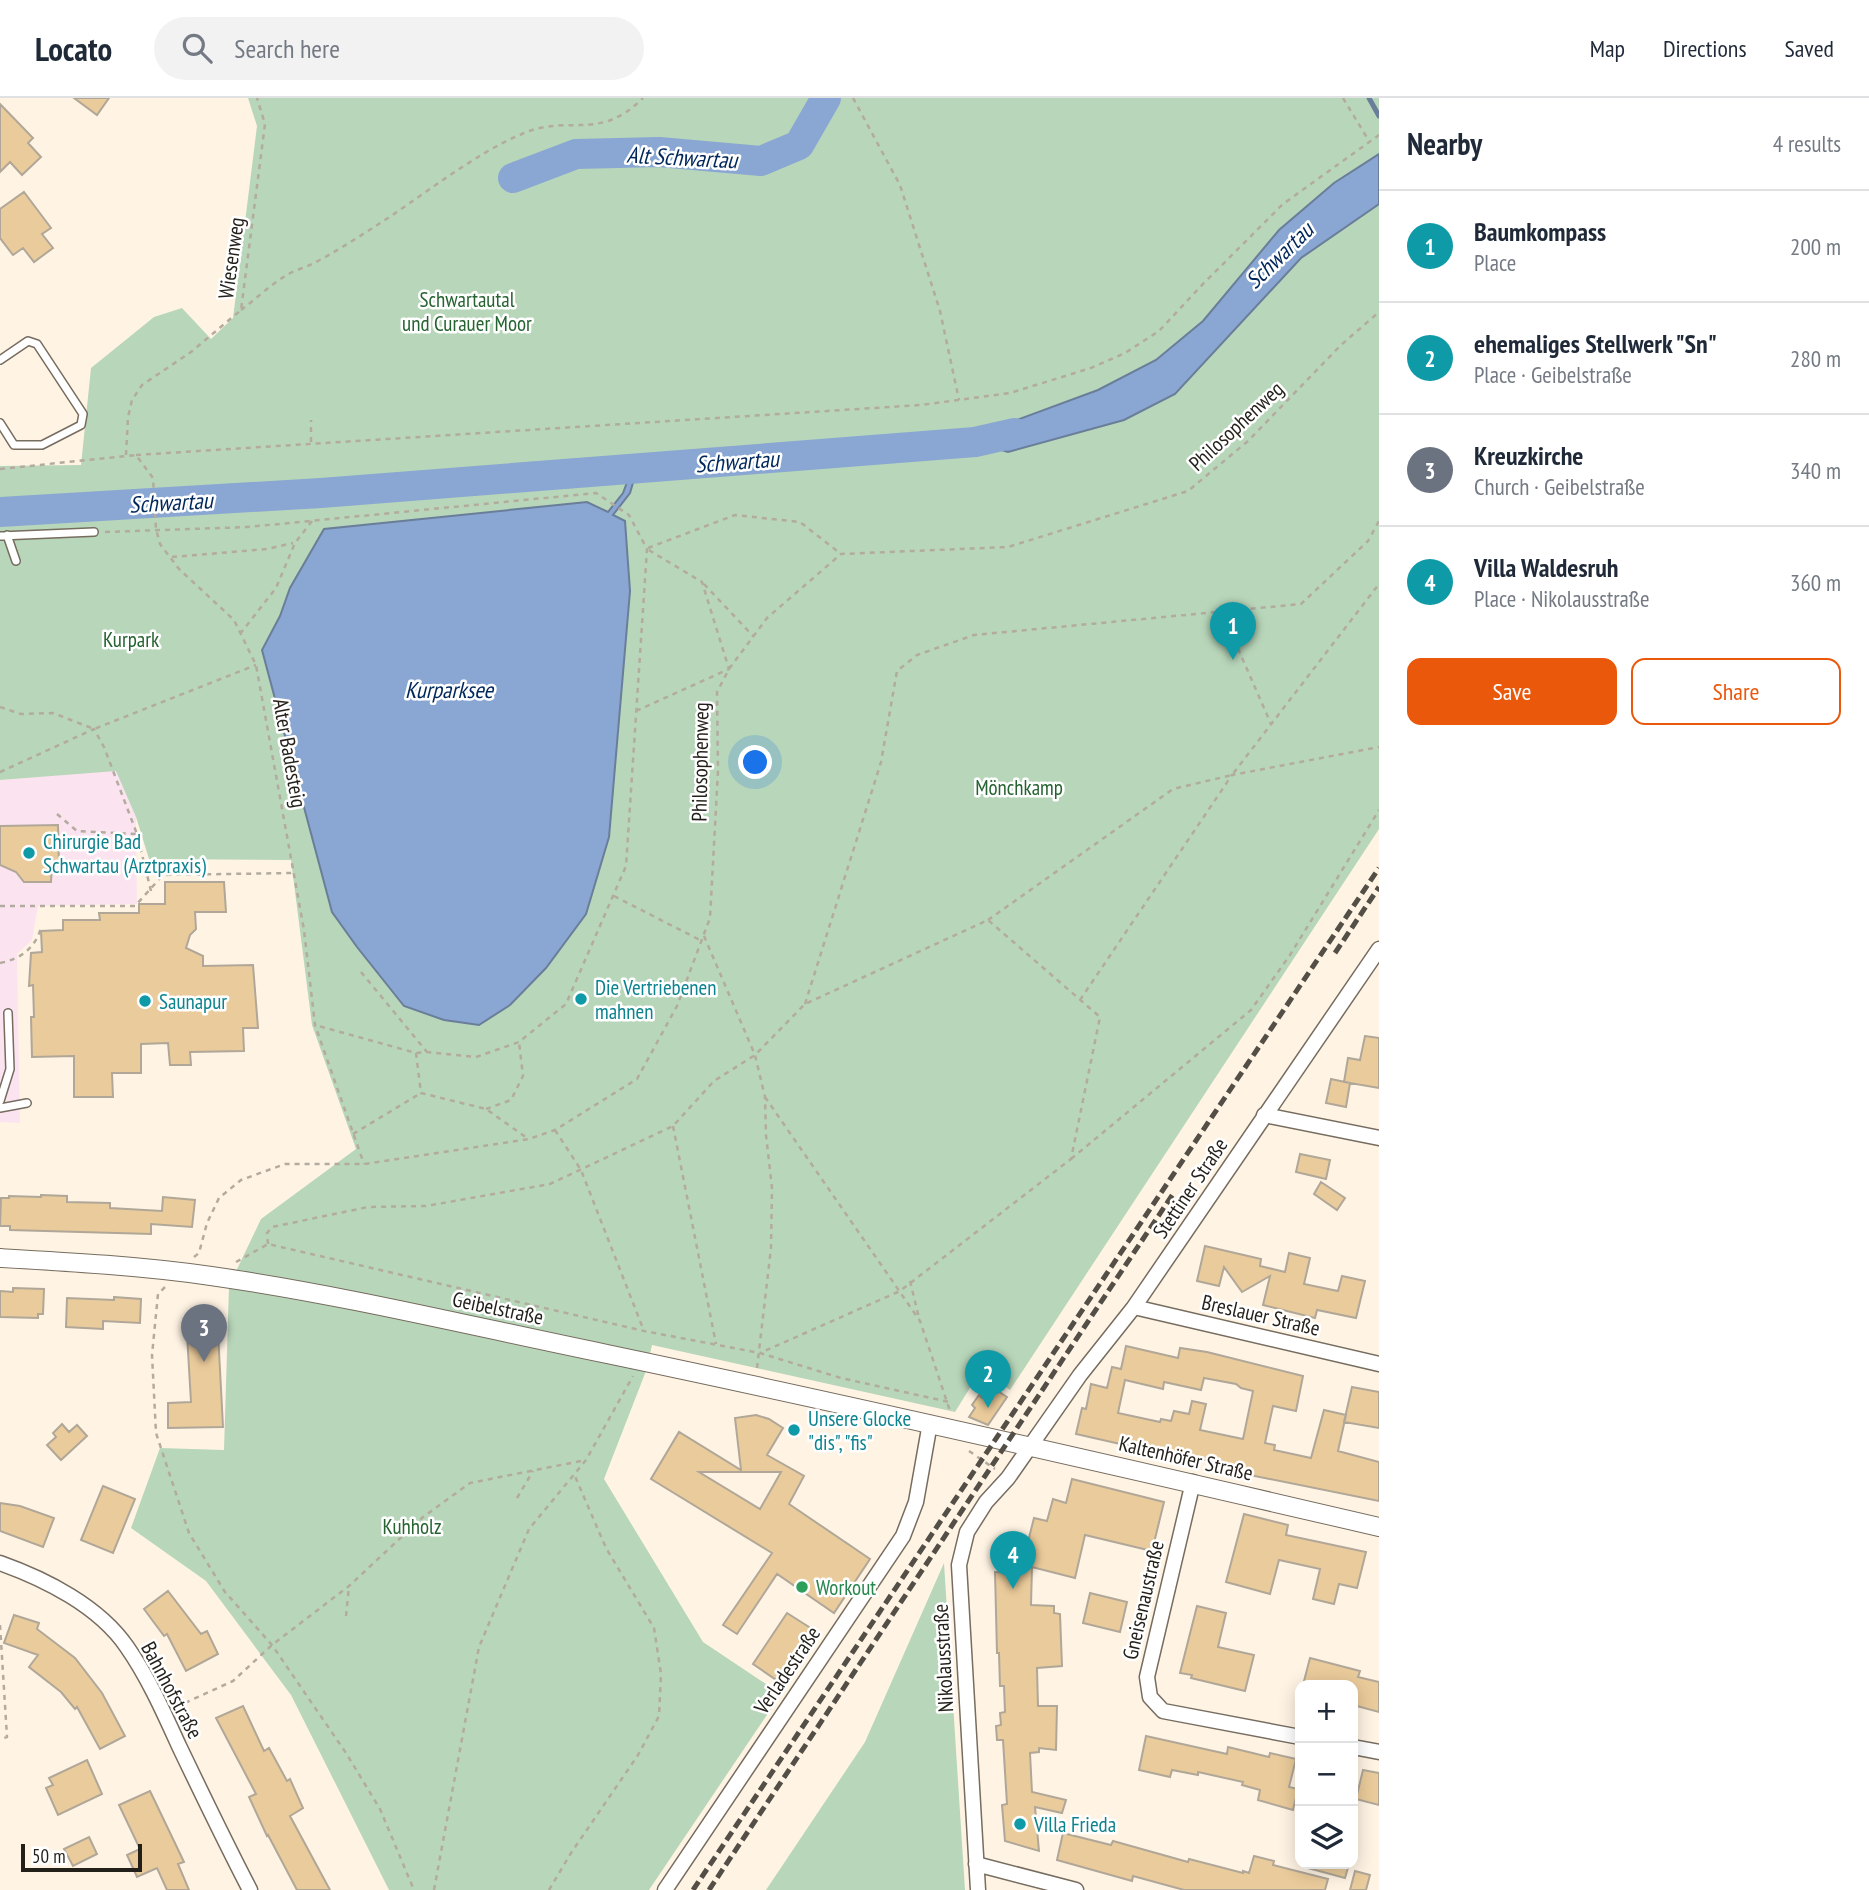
<!DOCTYPE html>
<meta charset="utf-8">
<style>
:root{--surface:#fff;--page:#f2f2f3;--text:#1f2937;--muted:#747a83;--line:#e0e1e3;--accent:#ea580c}
body{margin:0;font-family:"PT Sans Narrow",sans-serif;background:var(--page);color:var(--text)}
.controls{position:absolute;right:21px;bottom:21px;display:grid;overflow:hidden;border-radius:14px;box-shadow:0 4px 18px #0003}
.controls button{width:63px;height:63px;display:grid;place-items:center;padding:0;border:0;border-bottom:2px solid var(--line);background:var(--surface);color:var(--text);font:35px sans-serif}
.scale{position:absolute;left:21px;bottom:18px;width:121px;box-sizing:border-box;padding-left:7px;border:4px solid #231f19;border-top:0;font-size:19px;line-height:24px;white-space:nowrap;color:#231f19;-webkit-text-stroke:5px #fff;paint-order:stroke}
.you{position:absolute;left:756px;top:665px;width:24px;height:24px;margin:-18px;border:5px solid #fff;border-radius:50%;background:#1a73e8;box-shadow:0 0 0 10px #1a73e833}
.badge{display:grid;place-items:center;width:46px;height:46px;border-radius:50%;background:var(--accent);color:#fff;font-size:23px;font-weight:700}
.pin{position:absolute;translate:-50% -58px;filter:drop-shadow(0 2px 4px #0008)}
.pin::after{content:'';position:absolute;top:37px;width:24px;height:21px;background:inherit;clip-path:polygon(0 0,100% 0,50% 100%)}
.list{margin:0;padding:0;list-style:none}
h2{display:flex;justify-content:space-between;align-items:center;height:91px;margin:0;padding:0 28px;font-size:30px}
h2 small{font-size:23px;font-weight:400;color:var(--muted)}
.list li{display:grid;grid-template-columns:46px 1fr auto;gap:21px;align-items:center;box-sizing:border-box;height:112px;padding:0 28px;border-top:2px solid var(--line)}
.list b{display:block;font-size:26px;white-space:nowrap}
.list p{margin:0;font-size:23px;white-space:nowrap;color:var(--muted)}
.list em{font-size:23px;font-style:normal;color:var(--muted)}
.actions{display:flex;gap:14px;padding:21px 28px}
.actions a{flex:1;padding:16px 0;border:2px solid var(--accent);border-radius:14px;text-align:center;font-size:24px;color:var(--accent)}
.actions .main{background:var(--accent);color:#fff}
.icon{flex:none;width:38px;height:38px;fill:none;stroke:currentColor;stroke-width:2;stroke-linecap:round;stroke-linejoin:round}
.map{position:relative;flex:none;width:1379px;height:1792px;overflow:hidden}
header{display:flex;align-items:center;gap:42px;box-sizing:border-box;height:98px;padding:0 35px;background:var(--surface);border-bottom:2px solid var(--line)}
header strong{font-size:33px}
nav{display:flex;gap:38px;margin-inline-start:auto;font-size:24px}
.search{width:490px;height:63px;background:var(--page);display:flex;align-items:center;gap:18px;box-sizing:border-box;padding:0 24px;border-radius:38px;color:var(--muted);font-size:26px}
main{display:flex}
aside{flex:1;background:var(--surface)}
.map>svg:first-child{display:block}
</style>
<header>
<strong>Locato</strong>
<div class="search"><svg class="icon" aria-label="search" viewBox="0 0 24 24"><circle cx="10" cy="10" r="6"/><path d="M15 15l6 6"/></svg>Search here</div>
<nav><a>Map</a><a>Directions</a><a>Saved</a></nav>
</header>
<main>
<div class="map">
<svg width="1379" height="1792" viewBox="0 0 1379 1792">
<rect width="100%" height="100%" fill="#fff4e4"/>
<path fill="#fbe4f0" d="M117,672l19,47 1,87 -99,2 -6,34 -15,14 3,169 -20,-1v-342z"/>
<path fill="#b8d6ba" fill-rule="evenodd" d="M248,0h1131v731l-369,561 -29,-20 -26,42 -303,-67 -6,26 -42,108 99,163 78,52 -132,196h-260l-98,-195 -85,-114 -75,-53 29,-80 64,2 5,-164 32,-67 95,-70 -44,-124 -21,-165 -142,-1 -13,-42 -20,-46 -116,9v-314l81,-1 10,-97 63,-51 28,-9 29,31 22,-21 24,-192zM625,423l5,70 -21,246 -205,169 -47,-59 -25,-35 -70,-262 18,-34 10,-28z
M944,1465l21,327h-199l99,-148z"/>
<path fill="#89a7d2" stroke="#6a7e9a" stroke-width="2" d="M1379,56v50l-78,54 -126,136 -51,26 -116,32 -33,-10 31,-18 92,-34 58,-30 47,-39 76,-91 55,-47z
M632,371h5l-7,24 -17,22 12,6 5,70 -21,246 -23,77 -40,54 -36,37 -31,20 -35,-5 -40,-14 -47,-59 -25,-35 -70,-262 18,-34 10,-28 34,-59 263,-27 21,10 15,-19z"/>
<g fill="none" stroke-linecap="round" stroke-linejoin="round">
<path stroke="#6a7e9a" stroke-width="5" d="M1369,0l10,18"/>
<path stroke="#89a7d2" stroke-width="30" d="M513,80l63,-24 83,-2 102,9 38,-16 27,-47
M0,414l321,-19 654,-51 40,-9"/>
</g>
<path fill="#eacb9b" stroke="#b0a798" stroke-width="2" fill-rule="evenodd" d="M74,0h35l-12,17z
M0,6l33,34 -5,5 13,14 -19,18 -12,-13 -10,10z
M24,94l27,36 -9,6 11,14 -19,14 -11,-14 -10,7 -13,-17v-29z
M58,727l1,40h-7l-1,17h-27l-8,-10 -16,-7v-39z
M165,784h59l2,30h-31l1,17 -6,6 -4,13 17,8v10l50,-1 5,63h-15l1,23 -54,1 1,13h-21l-2,-22 -27,1v29h-29l1,24h-39v-41l-42,1 -1,-40h3l-1,-32 -4,1 2,-33 11,-1 -1,-21 22,-1v-10h37l-1,-7h40v-9h26z
M1365,938l14,2v50l-35,-6 4,-24 12,2z
M1331,981l19,4 -4,24 -20,-4z
M1300,1056l30,6 -4,19 -30,-7z
M1321,1084l24,16 -8,12 -23,-16z
M41,1097l26,1v6l43,1v5l52,3 1,-14 32,3 -3,27 -41,-3v10l-141,-4v-4h-10l1,-28h8v-2l32,1z
M1205,1148l56,13 -1,7 25,6 4,-19 21,5 -6,26 34,7 4,-15 23,5 -9,37 -39,-8 -2,8 -52,-13 7,-29 -28,16 -18,-25 -5,19 -22,-5z
M13,1190l31,1 -1,25h-5v4l-38,-1v-26l13,1z
M114,1199l27,2 -1,24 -37,-2v8l-37,-2 1,-29 47,2z
M218,1234l5,95 -55,1v-25l23,-1 -4,-68z
M1126,1248l52,12 2,-10 27,4 96,24 -7,35 -23,-5 -8,37 10,2 -1,5 37,8 13,-48 22,5 -8,36 41,11v39l-154,-31 1,-5 -25,-6 -1,3 -124,-28 6,-26 4,1 5,-25 16,4 5,-21 9,2zM1204,1280l32,6 5,4 12,3 -10,48 -43,-9 6,-26 -14,-3 -3,13 -15,-3 -3,10 -10,-2 -1,3 -42,-9 7,-33 38,9 1,-7 37,8z
M990,1288l17,11 -19,28 -19,-8 6,-9 -3,-3 7,-10 3,3z
M1352,1289l27,5v36l-35,-6z
M756,1317l13,4 14,9 -16,27 37,21 -15,28 81,55 -36,54 -57,-39 -40,60 -14,-9 49,-72 -121,-74 28,-47 62,38 -6,-52zM699,1374h82l-21,37z
M62,1326l7,8 8,-7 10,11 -26,24 -14,-15 9,-8 -3,-4z
M1072,1381l92,23 -12,49 -67,-16 -10,43 -43,-11 -1,38 23,1v7l6,1 2,52 -25,2 1,38h19l-1,44 -17,-2v4l-9,1 2,39 34,8 -4,13 -27,-6 4,44 -34,-10 -3,-36 5,-1 -4,-64h-6l-1,-14 5,-1 -1,-12 5,-1 -1,-26h-4l-1,-33h-2l-2,-81 25,1 14,-55 13,3 6,-22 13,4z
M103,1388l32,13 -22,54 -32,-13z
M0,1405l20,3 34,12 -11,29 -43,-16z
M1244,1416l44,11 -2,10 80,17 -9,36 -18,-4 -5,20 -21,-5 7,-30 -41,-9 -9,34 -44,-12z
M168,1493l33,43 6,-3 11,23 -32,17 -19,-37 -3,2 -20,-27z
M1090,1495l37,9 -7,30 -37,-9z
M1197,1508l29,7 -8,34 36,8 -9,36 -54,-13 1,-3 -12,-2z
M787,1515l33,21 -35,52 -32,-22z
M14,1517l25,8 -2,6 38,29 27,35 23,43 -25,13 -23,-42 -2,2 -14,-17 -32,-25 9,-12 -34,-12z
M1310,1560l50,13 -2,6 21,5v30l-26,-7v-20h-50z
M243,1608l21,45 5,-3 18,33 3,-2 13,29 -13,8 40,74h-33l-29,-55 -1,1 -18,-39 7,-3 -40,-76z
M1146,1638l81,18 1,-7 41,10 1,-4 26,6 -7,28 9,2 -5,21 -35,-10 2,-10 -18,-5 1,-3 -45,-10v3l-26,-5 -2,7 -31,-7z
M87,1662l15,34 -44,21 -12,-27 7,-3 -4,-7z
M1363,1672l16,3v32l-23,-6z
M150,1693l34,71 -6,2 11,26h-22l-10,-22 -20,9 -10,-22 13,-6 -21,-44z
M1063,1735l48,12 2,-4 75,21 1,-3 54,14v-2l6,2 5,-17 20,5 -1,4 55,14 -3,11h-141l-51,-14 -1,5 -75,-21z
M89,1739l8,17 -24,12 -9,-17z
M1309,1766h40l-4,14 -37,-10z
M1355,1773l15,4 -4,15h-16z"/>
<g fill="none" stroke-linecap="round" stroke-linejoin="round">
<g stroke="#766c5f" stroke-width="10">
<path id="service" d="M0,262l28,-19 9,3 46,70 -2,11 -39,20h-28l-14,-22
M7,437l9,26
M0,438l94,-4
M0,1003l10,-32 -2,-56
M0,1010l27,-5"/>
</g>
<g stroke="#766c5f" stroke-width="17">
<path id="minor" d="M1264,1017l115,23
M1134,1209l245,57
M1193,1384l-46,195 3,20 13,14 137,26
M0,1465c45,16 99,43 127,84 21,30 37,66 52,99 23,48 46,96 71,144
M1353,1649l26,5
M976,1766l100,26
M665,1792l238,-354 13,-34 14,-79
M978,1792l-19,-325 8,-33 19,-30 22,-24 72,-103 54,-68 245,-358"/>
</g>
<g stroke="#766c5f" stroke-width="20">
<path id="tertiary" d="M0,1160c70,4 141,8 211,18 133,19 264,51 396,78 258,54 515,113 772,173"/>
</g>
<path stroke="#b3ab9e" stroke-width="2.5" stroke-dasharray="5 5" stroke-linecap="butt" d="M853,0l47,87 40,126 19,89
M1343,0l26,43
M241,212c15,-11 30,-26 46,-35 8,-5 17,-7 25,-11 20,-10 40,-23 59,-35 48,-30 102,-75 153,-96 46,-19 75,9 119,-35
M311,344v-22
M126,357l2,-38 4,-17 10,-15 49,-33 50,-42 24,-186 -8,-26
M136,357l785,-50 89,-12 81,-25 34,-15 34,-22 43,-46 81,-81 96,-69
M0,371l136,-14 17,23 3,51 4,15 19,25 55,51 22,45 48,265 11,95 49,139
M105,434l143,-5 348,-34 33,22 18,34 -21,317 -60,138 -47,38 -43,15 -49,-5 -11,1 -101,-28
M648,450l87,-33 65,7 41,32
M172,459l95,-8 26,-6
M704,486l50,53
M1222,514l49,112
M240,536l36,-46 19,-45 17,-22
M0,609l21,7 32,-1 41,16 162,-64
M636,613l93,-42 -27,-87 -55,-33
M0,674l94,-43 10,18 33,87
M57,716l20,17 60,3 14,57
M614,798l86,44
M0,808h135l28,-31 130,-2
M988,822l185,-131 59,-14 147,-191
M704,838l51,119 10,42 1,38 6,53 -1,60 -14,120
M0,865c21,-4 35,-15 41,-35
M361,874l66,80
M1080,902l152,-225 147,-28
M805,906l76,-242 16,-91 20,-16 57,-20 327,-31 67,-63 11,-20
M416,955l5,40 65,16 41,29
M765,999l155,224 30,90
M486,1011l25,-9 12,-24 -4,-34
M673,1028l43,218
M555,1032l26,40 63,161
M353,1036l68,-41
M1071,1061l180,-149 39,-55 89,-145
M268,1146l-1,-11 5,-6 96,-20 58,-1 124,-22 123,-58 41,-45 41,-26 50,-51 183,-84 112,97 -29,142 -171,132 -140,62
M194,1159l5,-4 8,-30 12,-25 22,-18 44,-16h79l165,-25 26,-9 82,-51 40,-73 33,-88 8,-147 -1,-79 12,-23 38,-51 74,-64 167,-7 180,-56 60,-50 93,-96 38,-33
M236,1164l32,-18 376,87 116,22 81,25 108,24
M910,1183l9,37
M165,1189l-7,7 -6,61 4,78 33,100 36,59 47,53 74,108 34,56 34,81
M969,1353l26,18
M517,1400l16,-27
M346,1518l3,-30
M0,1527l7,112 -7,2
M176,1609l57,-26 39,-36 77,-59 74,-69 47,-34 116,-23
M434,1792l45,-243 50,-118 57,-69 47,-84
M549,1792l22,-37 67,-98 21,-39 2,-42 -7,-46 -48,-80 -32,-74"/>
<use href="#service" stroke="#fff" stroke-width="7"/>
<use href="#minor" stroke="#fff" stroke-width="14"/>
<use href="#tertiary" stroke="#fff" stroke-width="18"/>
<path stroke="#534e46" stroke-width="5" stroke-dasharray="10 5" stroke-linecap="butt" d="M1335,855l44,-66
M693,1792l686,-1022
M709,1792l464,-696"/>
</g>
<g fill="#0f9aa8" stroke="#fff" stroke-width="2.5">
<circle cx="29" cy="755" r="7"/>
<circle cx="581" cy="901" r="7"/>
<circle cx="145" cy="903" r="7"/>
<circle cx="794" cy="1332" r="7"/>
<circle cx="1020" cy="1726" r="7"/>
</g>
<circle fill="#2e9e5b" stroke="#fff" stroke-width="2.5" cx="802" cy="1489" r="7"/>
<g text-anchor="middle" dominant-baseline="central" stroke-width="5" stroke-linejoin="round" paint-order="stroke">
<g font-size="21" fill="#231f19" stroke="#fff">
<text transform="translate(231 160) rotate(-82)">Wiesenweg</text>
<text transform="translate(1236 328) rotate(-43)">Philosophenweg</text>
<text transform="translate(290 655) rotate(80)">Alter Badesteig</text>
<text transform="translate(700 664) rotate(-89)">Philosophenweg</text>
<text transform="translate(1190 1090) rotate(-56)">Stettiner Straße</text>
<text transform="translate(498 1210) rotate(12)">Geibelstraße</text>
<text transform="translate(1261 1217) rotate(13)">Breslauer Straße</text>
<text transform="translate(1186 1360) rotate(13)">Kaltenhöfer Straße</text>
<text transform="translate(1143 1502) rotate(-77)">Gneisenaustraße</text>
<text transform="translate(943 1560) rotate(-93)">Nikolausstraße</text>
<text transform="translate(787 1572) rotate(-56)">Verladestraße</text>
<text transform="translate(172 1592) rotate(62)">Bahnhofstraße</text>
</g>
<g font-size="21" fill="#266331" stroke="#fff">
<text x="467" y="201">Schwartautal<tspan x="467" dy="24">und Curauer Moor</tspan></text>
<text x="131" y="541">Kurpark</text>
<text x="1019" y="689">Mönchkamp</text>
<text x="412" y="1428">Kuhholz</text>
</g>
<g font-size="21" fill="#0d838f" stroke="#fff" text-anchor="start">
<text x="43" y="743">Chirurgie Bad<tspan x="43" dy="24">Schwartau (Arztpraxis)</tspan></text>
<text x="595" y="889">Die Vertriebenen<tspan x="595" dy="24">mahnen</tspan></text>
<text x="159" y="903">Saunapur</text>
<text x="808" y="1320">Unsere Glocke<tspan x="808" dy="24">"dis", "fis"</tspan></text>
<text x="1034" y="1726">Villa Frieda</text>
</g>
<g font-size="21" fill="#27864d" stroke="#fff" text-anchor="start">
<text x="816" y="1489">Workout</text>
</g>
<g font-size="23" font-style="italic" fill="#01285b" stroke="#fff">
<text transform="translate(682 59) rotate(3)">Alt Schwartau</text>
<text transform="translate(1279 157) rotate(-44)">Schwartau</text>
<text transform="translate(737 363) rotate(-4)">Schwartau</text>
<text transform="translate(171 404) rotate(-3)">Schwartau</text>
<text x="449" y="591">Kurparksee</text>
</g>
</g>
</svg>
<div class="controls">
<button>+</button>
<button>−</button>
<button><svg class="icon" aria-label="layers" viewBox="0 0 24 24"><path d="M12 4l9 5-9 5-9-5zM3 14l9 5 9-5"/></svg></button>
</div>
<div class="scale">50 m</div>
<div class="you"></div>
<div class="pin badge" style="left:1233px;top:562px;background:#0f9aa8">1</div>
<div class="pin badge" style="left:988px;top:1310px;background:#0f9aa8">2</div>
<div class="pin badge" style="left:204px;top:1264px;background:#6b7280">3</div>
<div class="pin badge" style="left:1013px;top:1491px;background:#0f9aa8">4</div>
</div>
<aside>
<h2>Nearby<small>4 results</small></h2>
<ul class="list">
<li><span class="badge" style="background:#0f9aa8">1</span><div><b>Baumkompass</b><p>Place</p></div><em>200 m</em></li>
<li><span class="badge" style="background:#0f9aa8">2</span><div><b>ehemaliges Stellwerk &quot;Sn&quot;</b><p>Place · Geibelstraße</p></div><em>280 m</em></li>
<li><span class="badge" style="background:#6b7280">3</span><div><b>Kreuzkirche</b><p>Church · Geibelstraße</p></div><em>340 m</em></li>
<li><span class="badge" style="background:#0f9aa8">4</span><div><b>Villa Waldesruh</b><p>Place · Nikolausstraße</p></div><em>360 m</em></li>
</ul>
<div class="actions"><a class="main">Save</a><a>Share</a></div>
</aside>
</main>
